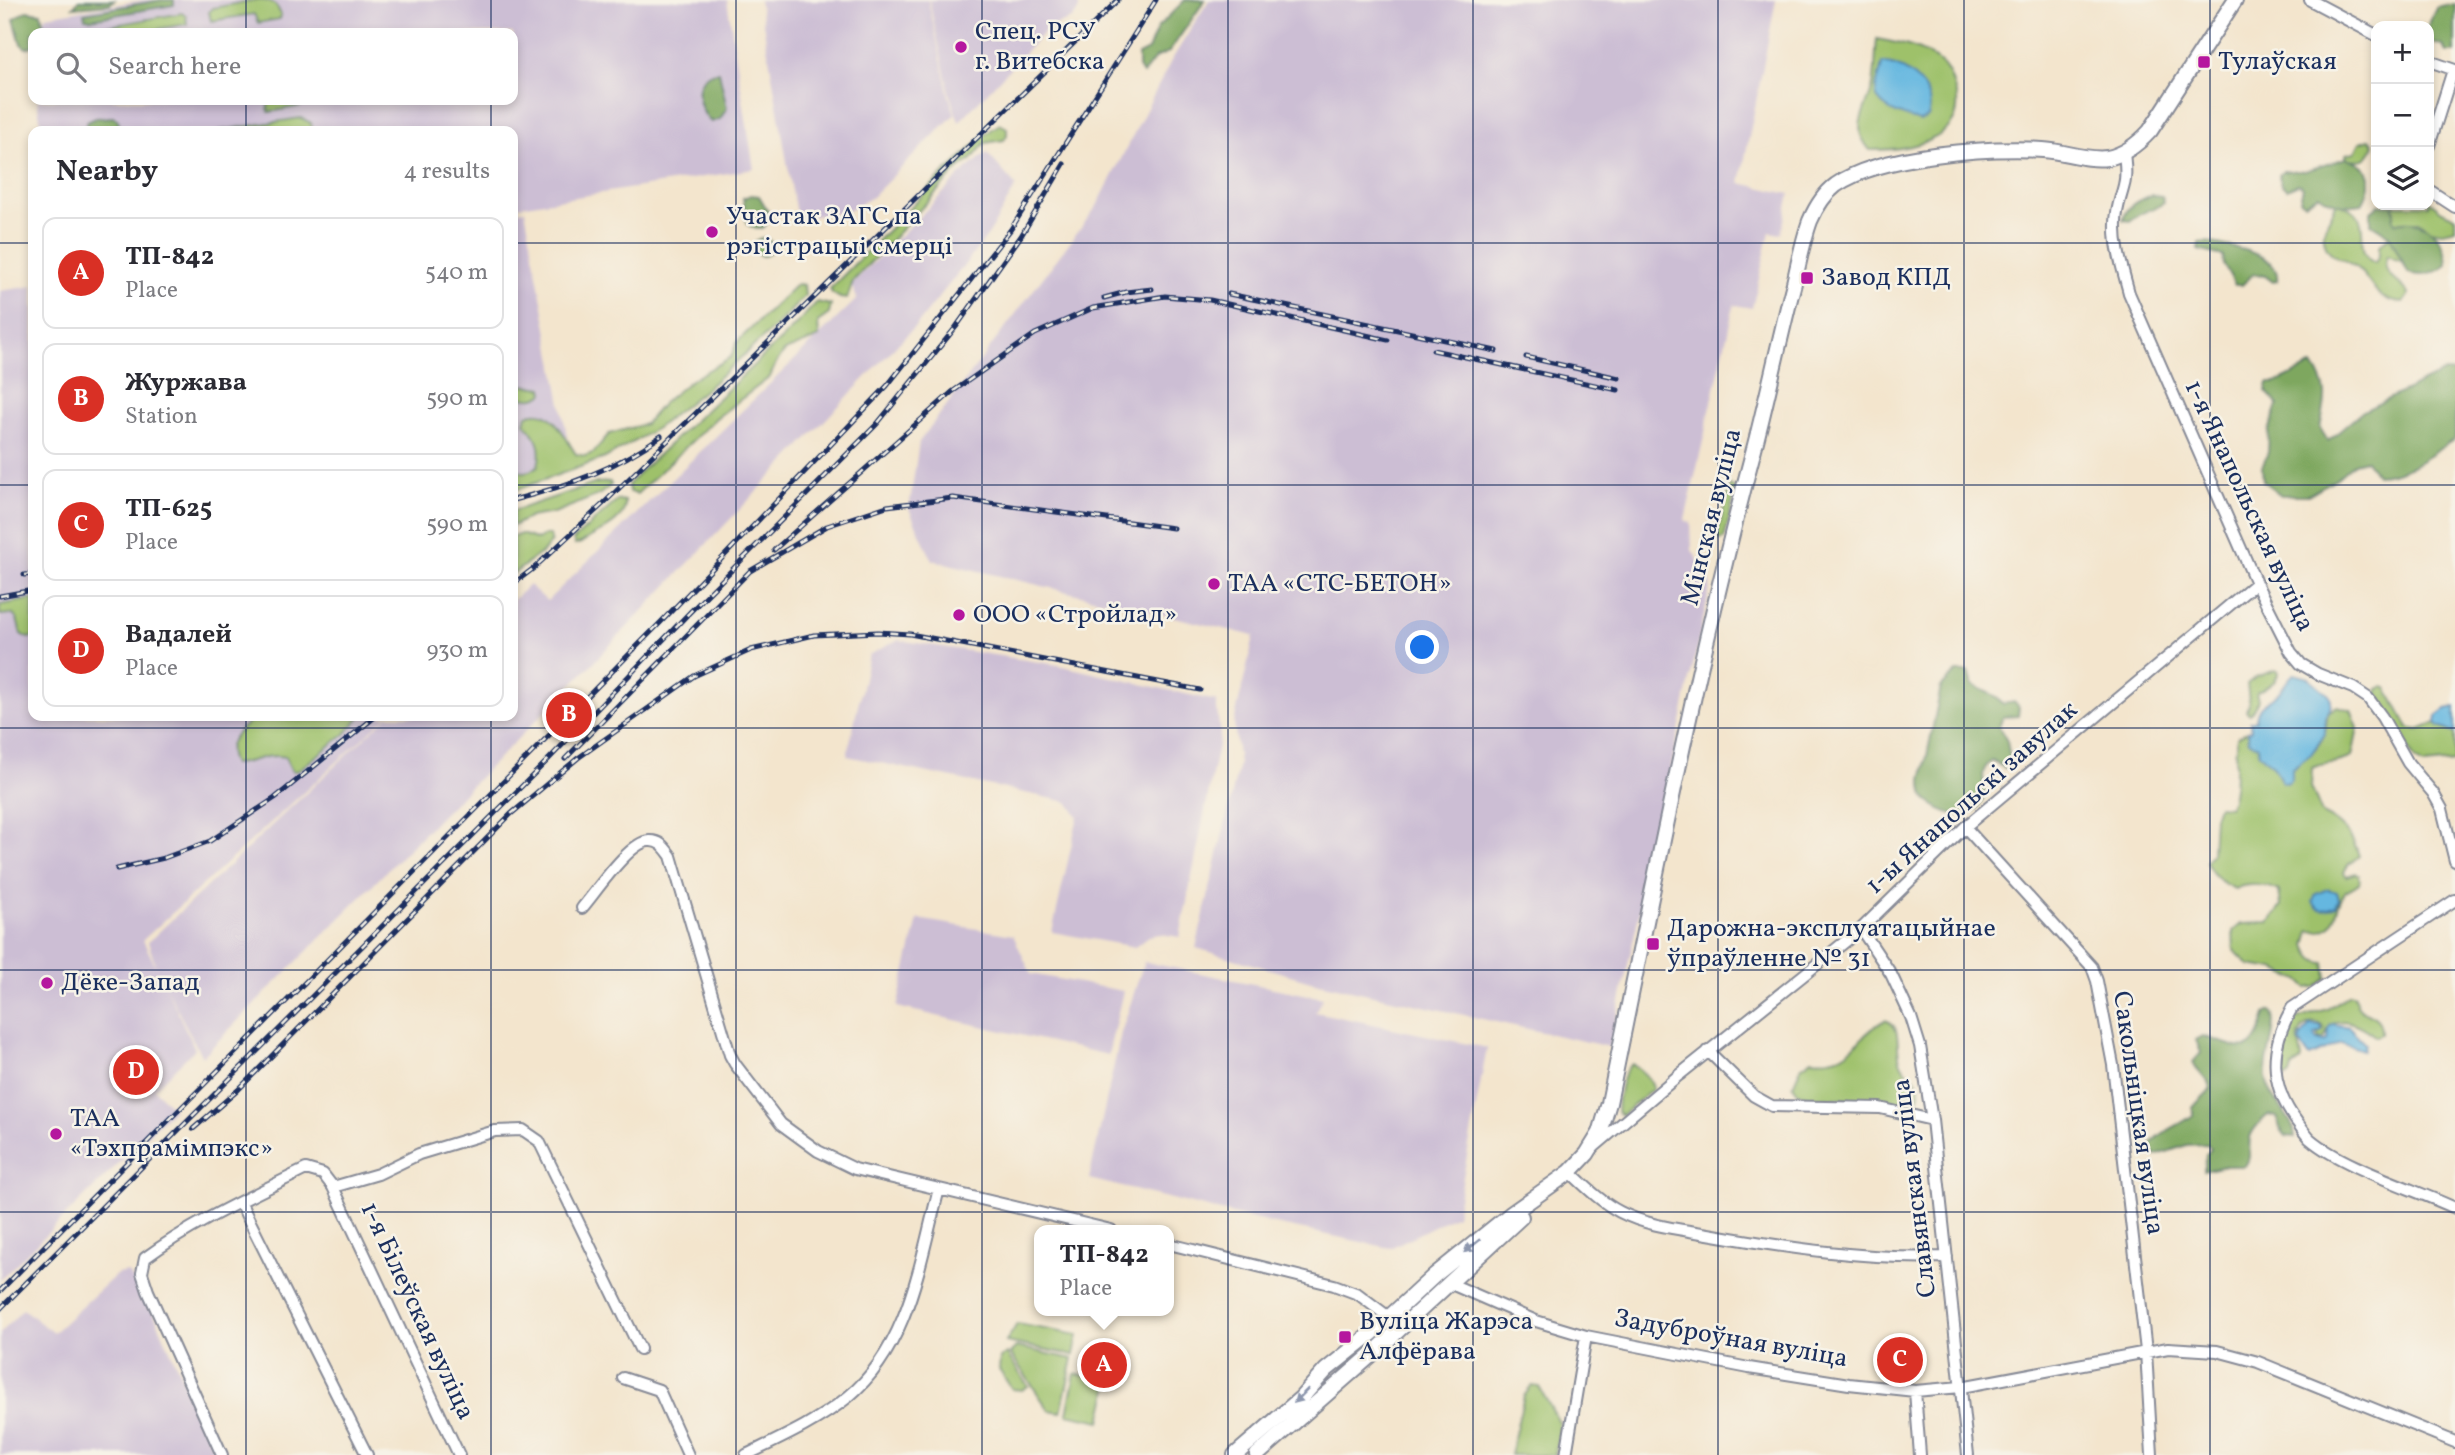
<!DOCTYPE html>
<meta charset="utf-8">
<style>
:root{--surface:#fff;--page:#f7f7f7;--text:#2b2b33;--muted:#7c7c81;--line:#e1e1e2;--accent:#d93025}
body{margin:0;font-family:Vollkorn,serif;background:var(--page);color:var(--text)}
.controls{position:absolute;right:21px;top:21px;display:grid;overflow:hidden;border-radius:14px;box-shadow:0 4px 10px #0003}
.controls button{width:63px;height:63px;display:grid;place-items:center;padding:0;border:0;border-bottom:2px solid var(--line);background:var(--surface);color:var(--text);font:35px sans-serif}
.you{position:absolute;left:1423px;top:648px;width:24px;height:24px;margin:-18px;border:5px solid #fff;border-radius:50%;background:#1a73e8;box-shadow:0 0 0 10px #1a73e833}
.badge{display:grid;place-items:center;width:46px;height:46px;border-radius:50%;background:var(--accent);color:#fff;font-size:23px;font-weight:700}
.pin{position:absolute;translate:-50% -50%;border:4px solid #fff;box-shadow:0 2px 7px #0006}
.popup{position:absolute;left:1034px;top:1225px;width:140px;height:91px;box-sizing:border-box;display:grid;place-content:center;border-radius:14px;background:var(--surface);filter:drop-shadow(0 2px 5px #0005);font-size:23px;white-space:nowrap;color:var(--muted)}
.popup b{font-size:26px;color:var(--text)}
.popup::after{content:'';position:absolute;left:50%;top:100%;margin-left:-14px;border:14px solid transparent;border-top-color:var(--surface)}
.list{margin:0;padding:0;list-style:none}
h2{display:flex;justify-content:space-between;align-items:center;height:91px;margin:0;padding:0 28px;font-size:30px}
h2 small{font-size:23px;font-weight:400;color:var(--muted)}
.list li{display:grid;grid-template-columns:46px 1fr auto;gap:21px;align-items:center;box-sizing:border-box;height:112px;margin:0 14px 14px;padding:0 14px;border:2px solid var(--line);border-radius:14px}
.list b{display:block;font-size:26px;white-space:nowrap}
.list p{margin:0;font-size:23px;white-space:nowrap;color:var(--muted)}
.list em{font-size:23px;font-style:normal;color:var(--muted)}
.icon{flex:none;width:38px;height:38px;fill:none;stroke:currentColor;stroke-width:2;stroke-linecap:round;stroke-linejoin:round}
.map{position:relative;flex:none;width:2455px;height:1455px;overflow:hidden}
.search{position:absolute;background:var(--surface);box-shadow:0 4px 10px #0003;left:28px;top:28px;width:490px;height:77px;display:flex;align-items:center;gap:18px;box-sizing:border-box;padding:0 24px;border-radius:14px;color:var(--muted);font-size:26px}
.panel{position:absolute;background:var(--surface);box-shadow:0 4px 10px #0003;left:28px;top:126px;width:490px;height:595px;border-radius:14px}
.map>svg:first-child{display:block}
</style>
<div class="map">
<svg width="2455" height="1455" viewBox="0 0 2455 1455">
<rect width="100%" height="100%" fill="#f7f3e8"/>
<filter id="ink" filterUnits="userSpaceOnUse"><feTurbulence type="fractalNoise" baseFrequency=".0143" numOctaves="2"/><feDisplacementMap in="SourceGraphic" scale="14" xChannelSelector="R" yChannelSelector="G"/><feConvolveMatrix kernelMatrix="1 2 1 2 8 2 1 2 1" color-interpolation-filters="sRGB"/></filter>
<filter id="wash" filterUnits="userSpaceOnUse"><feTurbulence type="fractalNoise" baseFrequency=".00686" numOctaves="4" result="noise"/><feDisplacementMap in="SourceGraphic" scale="28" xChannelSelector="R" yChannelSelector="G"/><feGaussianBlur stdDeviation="1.57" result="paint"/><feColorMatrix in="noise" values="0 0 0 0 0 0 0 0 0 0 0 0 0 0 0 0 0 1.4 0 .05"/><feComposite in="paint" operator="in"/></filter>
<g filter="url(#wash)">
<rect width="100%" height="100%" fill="#f3e5cd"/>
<path fill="#ccbed4" d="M144,0h583l27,169 -241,38v-76h-471l-5,-31h476v-67h-474l7,-17z
M759,0h169l20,93 7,21 -84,84 -25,14 -42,5 -8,-3z
M929,0h149l1,9 -7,10 -23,8 -90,95 -10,-30z
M1209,0h567l-36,183 50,11 -9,40 -11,-2 -18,76 -18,-3 -49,215 6,3 1,27 19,33 -101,464 -296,-65 -118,-34 43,-184 -5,-41 20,-87 -322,-76 -23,-51 10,-67 178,-236 74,-145z
M987,153l29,33 -27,48 -69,87 -329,344 -389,392 -38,-73 31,65 -41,40 20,20 -174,171v-989l33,-5v430h354l-244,224 13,27 -8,-25 240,-226h125v-116l16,-15 18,16 310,-302 -6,-14 117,-117z
M525,210l47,253 -59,26v-278z
M898,640l160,25 158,36 4,34 -40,202 -20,-3 -11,2 -14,11 -83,-15 26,-116 -10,-14 -221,-46 22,-101z
M918,919l95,16 18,39 92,17 -15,64 -211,-48z
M1144,962l179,36 -8,14 172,36 -31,167 -66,33 -120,-25 -181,-44 32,-146z
M127,1272l18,21 71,162h-216v-121l23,-25 30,24 64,-59z"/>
<path fill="#9ec16a" stroke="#5c7864" stroke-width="2" fill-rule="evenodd" d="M256,0c14,0 20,2 25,15l-1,4 -22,4 -4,-9 -43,7 -2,-9 4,-4z
M182,13l4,3 1,8 -53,9h-45l9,-5z
M1877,39c22,4 48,9 65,25 8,8 11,19 14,30 11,48 -52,56 -86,56 -20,-22 -5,-37 2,-61 4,-16 3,-33 5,-50zM1880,77l40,44 -25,-9 -13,-8 -6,-17z
M267,100h39l-5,6 -32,6z
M301,118l10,5 1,8h-94z
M1000,124l7,4v7l-3,5 -19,3 -13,16 -14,10 -105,112 -6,18 -7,-1 -8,-5 -2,-4 115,-117c20,-15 34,-36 55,-48z
M2370,139l4,5c-4,17 -12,18 -28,14v-4l9,-2 5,-10z
M2429,201l13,10 13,6v12l-13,3 -11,-2 -11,-8 -24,1 -3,-4 2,-8 -3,-6h37z
M2336,203c47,11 10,47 39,60l4,-8v-9l11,-10 13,26 -16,-6c-8,19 14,25 22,38l-6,9c-29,-2 -28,-18 -45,-34 -13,-12 -32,-10 -34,-31 -2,-12 9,-23 12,-35z
M797,284l7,1 1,11 -30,31 -68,61 -50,40 -52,30 -92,33v-22c9,6 17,3 25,-3 5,-20 -1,-28 -13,-43l2,-8c26,-11 37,22 49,39l9,2 8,-3 16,-19 36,-10 18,-21 28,-23 40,-23 6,-15z
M817,302l14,3 -2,9 -11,8 1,15 -34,14 -9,12 -6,14 -54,41 -79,76 -8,-2 -1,-7 15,-16 145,-136z
M521,385l22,3 1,5c-8,8 -19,5 -30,3l-1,-9z
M610,482l1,3 -12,10 -45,18 -24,4 -17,9v-15l84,-28z
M1730,485l6,4 -11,47 -1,3 -5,1 -2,-4z
M618,500l7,1c2,22 -29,31 -44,42l-6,2 -2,-5z
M521,534l17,6 7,-5h5l1,6 -7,10 -31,23v-37z
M33,599v38l-5,1 -7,-4 -4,-15 -5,-5 -12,1v-10z
M2276,670l3,2 -4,9 -19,12 2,7 -8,14 -4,-3 3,-9 -2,-18 9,-7z
M2382,687l5,1 21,40 11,2 17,-7 3,4 16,6v29l-31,3 -9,-5 -38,-67 1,-4z
M2338,706l13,4 7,18 -6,29c-13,7 -27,5 -40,11l-1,19 11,27c19,9 31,21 37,42l-11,9 -4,7 2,4 10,-3 3,2 1,7c-4,4 -12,7 -15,10 -13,18 -5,43 -35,39l-4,14c3,9 9,18 19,18l2,15 -11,9 -9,1 -8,-8 -25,-11 -25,-4 -15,-15 -1,-19 8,-7 28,-1 12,-17 -2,-15c-12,-6 -32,-9 -44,-2 -14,-6 -22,-13 -29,-27l6,-9 2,-37 4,-10 11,1c9,-19 4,-47 8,-70l11,-6 1,10 10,5v7l14,12 9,17 10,-3v-11c12,-9 26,-18 32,-33 5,-13 -2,-22 14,-29z
M256,716h105l-16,18 -48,37h-5l-7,-14c-19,-4 -33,6 -52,7 -12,-23 8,-34 23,-48z
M2350,994l5,2c1,24 27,11 26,38l-5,3c-10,-8 -29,-22 -44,-13 -4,3 -6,11 -8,15l-4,1 -2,-5 6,-6 -2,-4c-9,-5 -20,0 -23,11 -2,7 3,16 3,24l-10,8 -2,7 -4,3 -4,-2 -2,-24 7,-23 7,-9 33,-11z
M1885,1020c18,6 10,25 15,40 6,20 29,16 15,44l-5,2 -29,-5 -73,-4 -9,-4 -6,-8 8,-18 11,-8c41,5 42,-22 73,-39z
M1632,1064c8,5 20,15 21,25l-31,26 -5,-3c0,-14 4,-40 15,-48z
M1017,1324l61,11 -4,20 -68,-13z
M1016,1347l57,12 -12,53 -12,-2 -39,-57z
M1007,1354l21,32 -6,4 -10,-1 -13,-19 1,-12z
M1075,1374l35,7 -9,40 -34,-7z
M1532,1386l7,1 21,37 -5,31h-45l14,-59z"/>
<path fill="#7ea75e" stroke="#4c6b5e" stroke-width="2" d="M79,0h35l-4,4 -37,3z
M162,0h12v5l-83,14 -6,-1 -1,-5z
M1185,0h20l-36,52 -14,6 -12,16 -5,-6v-13l10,-5 10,-23z
M2455,4v49h-8l-4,-7 -14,-4 -1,-16 8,-18z
M26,11l15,2 4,19 -12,1v13l-7,2 -5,-4 -7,-25z
M719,72l8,36 -7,11 -9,3c-16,-15 -20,-49 8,-50z
M114,117l4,3 2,8 -3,3h-30v-9l9,-4z
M2346,158c27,7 28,24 16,46 -15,3 -31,0 -43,-10l-14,9 -5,-3 3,-13 -5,-3 -11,5 -6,-4 -2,-10 4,-4h22z
M751,195l8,1 9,15v11l-4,5 -8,2 -9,-5 -4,-26z
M2151,195l11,1 2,7c-11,7 -25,9 -34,18l-7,-1c5,-16 14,-19 28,-25z
M2379,205h13l3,6 -2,8 3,4c29,-6 50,13 51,42 -13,10 -24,12 -39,8l-18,-37 -19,-12v-13z
M754 247a9 9 0 1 1 18 0a9 9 0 1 1-18 0Z
M2208,242c21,5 73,10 69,39l-4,1 -8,-6 -12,-2 -11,11h-7l-11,-20 -1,-9 -25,-6 1,-7z
M2313,365c17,25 13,35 7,63l8,13 35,-30 81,-39 11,1v66c-24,15 -49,36 -79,36l-10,-15 -12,3 -17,15 -29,17h-27l-18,-14 -1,-14 6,-15 1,-21 9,-26 -12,-14 2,-8h8z
M1957,672h11l4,13 25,12 6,7 12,-2 4,5 -1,9 -15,1 -4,10 8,14 4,23 -6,4 -13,-7c-16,12 -5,21 -8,35 -6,26 -35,20 -51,9 -10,-6 -11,-14 -11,-25l19,-93z
M2271,1011c9,13 -7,48 -5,66 3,24 27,37 29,60l-9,-1 -6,-8 -3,-11 -9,-2c-7,6 -16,14 -18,23 -2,11 2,19 -5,28h-20l-21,5 1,-15 6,-7 -4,-5 -20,1 -32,11 -6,-10c12,-15 29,-19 44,-31v-8l18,-18c-2,-13 -15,-15 -18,-27l8,-9 -5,-13 7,-4c40,12 50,26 63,-22z"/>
<path fill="#65b7e0" stroke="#40739f" stroke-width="2" d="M1882,63c26,3 55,26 46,54l-8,4c-14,-4 -44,-12 -44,-30 0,-9 5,-19 6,-28z
M2294,674l15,4 20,17 2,6 -1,8 -5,8v17l-14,20 -19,14v11l-5,4 -5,-1 -9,-17 -14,-12 -1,-7 -9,-5 -1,-10 3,-1 -1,-8 6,-2c1,-17 11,-17 22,-27 6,-5 9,-14 16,-19z
M2455,707v26l-16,-6 -3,-4 1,-7 9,-7z
M2327,889l10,3 2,7 -3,7c-10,5 -18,6 -23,-4l3,-8z
M2333,1024l16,3 16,16 -2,7 -22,-7 -31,14 -10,-14 1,-6 9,-12 11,1 1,5 -7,4 2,5 7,2 4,-2 1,-13z"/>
</g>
<g filter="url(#ink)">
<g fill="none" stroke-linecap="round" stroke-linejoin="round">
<g stroke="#878a96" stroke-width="14">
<path id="minor" d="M2310,0l66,35
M2429,61l26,9
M2429,146l24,-76
M2124,152c1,11 3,23 0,33 -3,13 -8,23 -8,38 -1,24 7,47 13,70l127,290 35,69 10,12 17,10 35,14 15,10 14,19 26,46 25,30 9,16 13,52
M2429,190l26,17
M1965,827l127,140 5,14 16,84 33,286 6,104
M2455,900l-163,108c-23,40 -23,77 5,114 4,5 8,12 13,17 33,28 104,50 145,69
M582,908c14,-16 47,-66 67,-67 11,-1 16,7 22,15l59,199 5,9 46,60 37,27 37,18 256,61
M1861,929l30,45 20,43 9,29 12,74 36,335
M1708,1051l46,45 18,10 108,2 52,12
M1594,1147l85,-72 182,-146 104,-102 291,-244
M1570,1172c16,15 31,30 50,40 27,14 59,17 88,22 80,14 158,26 239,23
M333,1187l45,-13 41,-20 76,-23 28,-1 16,11 101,208
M240,1202l127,253
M1169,1244l165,41 24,9 44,33
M1449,1283l87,38 50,15 163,32 100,16 66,7 46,-4 207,-39 49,3 41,11 197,80
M623,1378l36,12 29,65
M1915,1391l5,64
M222,1455l-74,-164 -6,-18 3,-15c49,-36 107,-62 161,-89l17,5 10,13 126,268
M746,1455c35,-17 71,-33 102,-58 61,-50 72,-136 91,-208
M1566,1455l20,-119"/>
</g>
<g stroke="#878a96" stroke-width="18">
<path id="secondary" d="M1235,1455l66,-57 25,-28 45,-36 64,-59 77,-62 58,-41 17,-18 13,-21 9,-30c45,-220 88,-441 146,-658 14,-54 25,-109 39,-162 5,-21 9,-43 16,-62 6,-14 14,-27 26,-36 44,-31 154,-38 207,-35 21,1 43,11 64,8 17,-3 31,-14 43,-27l85,-131
M1257,1455l121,-106 143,-132"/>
</g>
<use href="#minor" stroke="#fff" stroke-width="10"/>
<use href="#secondary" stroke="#fff" stroke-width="14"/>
<g stroke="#1b2f5e" stroke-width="5">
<path id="rail" d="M1229,294l267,57
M1104,298l22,-6 26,-3
M1433,350l185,40
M1526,357l93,21
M513,500c55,-14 102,-31 148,-64
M774,550l178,-158 83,-58 58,-26 72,-12 45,4 178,40
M24,575l9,-1
M513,584l21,-16 69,-64 515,-504
M0,596l33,-6
M565,759l185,-188 77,-45 60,-20 66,-8 220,30
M117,869l47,-11 46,-17 65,-43 101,-82
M193,1129l45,-39 273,-276 67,-56 116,-82 57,-26 63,-15 64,-3 32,2 290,56
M0,1291l661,-669 226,-236 124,-157 145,-229
M0,1309l547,-548 143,-149 187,-188 79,-97 65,-91 43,-72"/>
</g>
<use href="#rail" stroke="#f7f3e8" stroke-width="2.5" stroke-dasharray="8" stroke-linecap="butt"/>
</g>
<defs><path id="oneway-solid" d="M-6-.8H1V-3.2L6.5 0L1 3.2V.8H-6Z" transform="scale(1.75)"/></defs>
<g fill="#8d97ae">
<use href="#oneway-solid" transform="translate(1472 1246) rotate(141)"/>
<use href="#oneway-solid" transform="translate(1301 1396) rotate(135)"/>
</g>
</g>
<path fill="none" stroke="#1b2f5e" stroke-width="2" stroke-opacity="0.55" d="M246,0v33M491,0v33M736,0v1455M982,0v1455M1228,0v1455M1473,0v1455M1718,0v1455M1964,0v1455M2210,0v1455M246,100v31M491,100v31M0,243h33M513,243h1942M0,485h33M513,485h1942M246,716v739M491,716v739M0,728h2455M0,970h2455M0,1212h2455"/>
<g fill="#b5179e" stroke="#f7f3e8" stroke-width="2.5">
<circle cx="961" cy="47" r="7"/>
<rect x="2197" y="55" width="14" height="14" rx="3.5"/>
<circle cx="712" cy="232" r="7"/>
<rect x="1800" y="271" width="14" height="14" rx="3.5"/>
<circle cx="1214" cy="584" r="7"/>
<circle cx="959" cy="615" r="7"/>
<rect x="1646" y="937" width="14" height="14" rx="3.5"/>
<circle cx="47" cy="983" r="7"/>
<circle cx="56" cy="1134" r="7"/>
<rect x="1338" y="1330" width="14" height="14" rx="3.5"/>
</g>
<g text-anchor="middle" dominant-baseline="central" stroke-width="5" stroke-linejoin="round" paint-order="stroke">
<g font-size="26" fill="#1b2f5e" stroke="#f7f3e8" text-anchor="start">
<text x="975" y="32">Спец. РСУ<tspan x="975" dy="30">г. Витебска</tspan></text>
<text x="2218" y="62">Тулаўская</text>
<text x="726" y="217">Участак ЗАГС па<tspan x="726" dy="30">рэгістрацыі смерці</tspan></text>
<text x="1821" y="278">Завод КПД</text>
<text x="1228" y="584">ТАА «СТС-БЕТОН»</text>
<text x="973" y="615">ООО «Стройлад»</text>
<text x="1667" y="929">Дарожна-эксплуатацыйнае<tspan x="1667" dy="30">ўпраўленне № 31</tspan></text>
<text x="61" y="983">Дёке-Запад</text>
<text x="70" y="1119">ТАА<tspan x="70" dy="30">«Тэхпрамімпэкс»</tspan></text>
<text x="1359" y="1322">Вуліца Жарэса<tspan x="1359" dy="30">Алфёрава</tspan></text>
</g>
<g font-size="26" fill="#1b2f5e" stroke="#f7f3e8">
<text transform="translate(2249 506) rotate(65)">1-я Янапольская вуліца</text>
<text transform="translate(1712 517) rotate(-76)">Мінская вуліца</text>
<text transform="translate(1972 798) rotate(-42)">1-ы Янапольскі завулак</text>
<text transform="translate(2138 1113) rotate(82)">Сакольніцкая вуліца</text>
<text transform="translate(1915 1188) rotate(-97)">Славянская вуліца</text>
<text transform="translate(417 1311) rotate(65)">1-я Білеўская вуліца</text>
<text transform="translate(1731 1339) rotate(10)">Задуброўная вуліца</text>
</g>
</g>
</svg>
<div class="controls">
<button>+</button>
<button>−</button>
<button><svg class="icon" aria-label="layers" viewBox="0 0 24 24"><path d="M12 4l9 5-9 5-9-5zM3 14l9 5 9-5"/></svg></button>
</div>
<div class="you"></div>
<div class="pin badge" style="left:1104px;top:1365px">A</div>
<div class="popup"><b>ТП-842</b>Place</div>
<div class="pin badge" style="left:569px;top:715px">B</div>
<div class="pin badge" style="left:1900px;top:1360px">C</div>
<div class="pin badge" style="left:136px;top:1072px">D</div>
<div class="search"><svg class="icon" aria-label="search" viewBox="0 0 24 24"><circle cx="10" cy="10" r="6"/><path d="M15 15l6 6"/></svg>Search here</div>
<section class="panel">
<h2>Nearby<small>4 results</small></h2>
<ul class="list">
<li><span class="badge">A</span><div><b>ТП-842</b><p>Place</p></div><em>540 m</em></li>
<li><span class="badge">B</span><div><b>Журжава</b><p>Station</p></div><em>590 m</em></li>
<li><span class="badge">C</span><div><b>ТП-625</b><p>Place</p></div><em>590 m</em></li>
<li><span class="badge">D</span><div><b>Вадалей</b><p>Place</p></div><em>930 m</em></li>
</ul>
</section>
</div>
